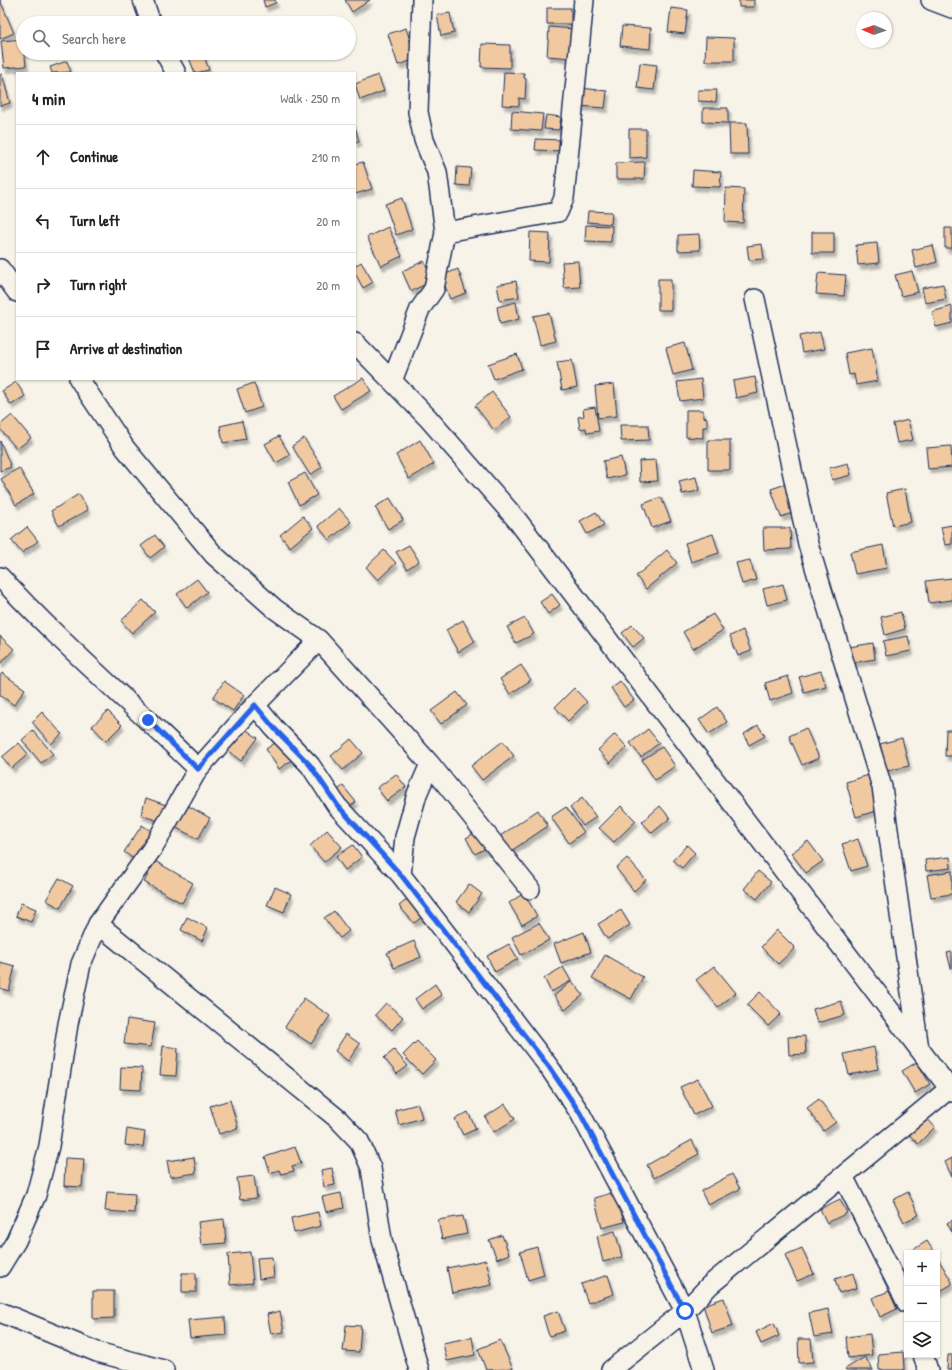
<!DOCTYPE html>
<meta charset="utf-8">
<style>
:root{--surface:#fff;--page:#f2f2f2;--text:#222;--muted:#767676;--line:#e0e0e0}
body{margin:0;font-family:"Patrick Hand",sans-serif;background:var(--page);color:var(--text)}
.controls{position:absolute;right:12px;bottom:12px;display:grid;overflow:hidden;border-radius:0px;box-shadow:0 1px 3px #0004}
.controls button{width:36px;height:36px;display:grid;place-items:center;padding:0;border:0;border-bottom:1px solid var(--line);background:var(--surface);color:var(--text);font:20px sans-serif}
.compass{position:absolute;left:856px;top:12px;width:36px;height:36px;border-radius:50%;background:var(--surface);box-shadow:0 1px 3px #0004;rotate:272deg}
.stop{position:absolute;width:12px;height:12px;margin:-9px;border:3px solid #2563eb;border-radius:50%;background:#fff}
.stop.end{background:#2563eb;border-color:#fff;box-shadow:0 1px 4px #0008}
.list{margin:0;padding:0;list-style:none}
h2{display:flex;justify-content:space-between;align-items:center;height:52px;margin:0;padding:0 16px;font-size:17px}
h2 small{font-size:13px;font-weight:400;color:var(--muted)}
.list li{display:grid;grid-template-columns:26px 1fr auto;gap:12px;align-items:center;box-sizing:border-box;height:64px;padding:0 16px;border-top:1px solid var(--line)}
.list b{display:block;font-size:15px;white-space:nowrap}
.list em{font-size:13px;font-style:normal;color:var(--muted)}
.icon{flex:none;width:22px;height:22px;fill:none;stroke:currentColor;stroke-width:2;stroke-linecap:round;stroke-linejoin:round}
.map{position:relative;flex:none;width:952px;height:1370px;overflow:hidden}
.search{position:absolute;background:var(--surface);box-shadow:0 1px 3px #0004;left:16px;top:16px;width:340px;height:44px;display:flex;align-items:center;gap:10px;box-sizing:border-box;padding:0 14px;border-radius:22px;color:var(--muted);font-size:15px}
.panel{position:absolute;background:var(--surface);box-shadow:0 1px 3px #0004;left:16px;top:72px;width:340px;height:308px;border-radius:0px}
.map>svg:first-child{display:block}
</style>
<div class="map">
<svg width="952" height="1370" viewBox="0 0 952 1370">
<defs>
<filter id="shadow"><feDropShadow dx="2.5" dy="4.5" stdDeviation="1" flood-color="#0004"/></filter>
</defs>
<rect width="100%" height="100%" fill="#f7f3e8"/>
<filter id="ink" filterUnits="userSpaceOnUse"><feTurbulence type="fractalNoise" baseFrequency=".025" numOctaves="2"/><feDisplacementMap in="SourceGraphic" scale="8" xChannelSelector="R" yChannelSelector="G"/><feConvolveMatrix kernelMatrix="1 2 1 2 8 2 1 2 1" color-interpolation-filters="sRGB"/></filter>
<g filter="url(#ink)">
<path fill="#f0c9a0" stroke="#1b2f5e" filter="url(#shadow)" d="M0,0l14,33 -14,6z
M263,0h12l1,3 -11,4z
M345,0h25l-18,12z
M739,0h15v7h-15z
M547,8h24v16h-24z
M671,8l17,2 -3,24 -17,-2z
M450,13l4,20 -13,3 -4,-21z
M622,26l29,2 -1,21 -30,-3z
M549,27l25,2 -2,29 -25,-2z
M406,28l10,31 -18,6 -10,-31z
M706,37l28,1v23h-29z
M23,39l3,27 -22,2 -3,-27z
M482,44l28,1v23l-29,-1z
M194,53h9l6,17 -14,3 -7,-18z
M67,61l4,11 -19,1 -2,-6z
M640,63l17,2 -3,25 -17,-2z
M504,72l20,1v5l2,1 -1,20 -6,-1v8l-17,-1z
M2,74l8,29 -10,3v-31z
M378,75l6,16 -24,9 -5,-16z
M581,88l26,3 -2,17 -26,-2z
M698,90h19l-1,12 -18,-1z
M703,108h25v15l-25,-1z
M512,111l31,3 -2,17 -30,-2z
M546,115l15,2 -2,13 -15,-1z
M729,123h18l1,31h-18z
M355,126l4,16 -4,1z
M629,129h17v28l-17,1z
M536,139l27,1 -1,11 -27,-1z
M363,162l9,27 -17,5v-30z
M645,162l-1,17h-28v-16z
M457,167l14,1 -2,18 -13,-1z
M693,170l28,2 -1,15 -28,-1z
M726,188l18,1 -1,34 -18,-1z
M402,198l10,31 -16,6 -11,-31z
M588,211l24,1 -1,12 -24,-2z
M586,225l26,1 -1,16 -26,-1z
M388,227l14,29 -21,10 -14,-29z
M945,228h7v20h-7z
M530,232l20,1 -1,29 -20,-1z
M812,232h22v21h-22z
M699,234l1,16 -22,1v-16z
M877,243l2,20 -21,2 -2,-20z
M762,244l2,15 -15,1 -2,-14z
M933,245l4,17 -21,6 -4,-18z
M424,261l9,20 -22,10 -9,-20z
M578,261l2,26 -16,1 -2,-26z
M361,262l12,20 -10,6 -8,-15v-7z
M458,269l8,24 -16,6 -9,-23z
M912,271l6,21 -17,4 -6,-21z
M818,273l28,2 -2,21 -28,-2z
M658,279h13v31h-13z
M516,281l3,16 -19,3 -3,-15z
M943,284l3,15 -21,4 -3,-15z
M516,302l3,17 -19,5 -3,-17z
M952,306v17l-16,4 -4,-15z
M549,313l7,28 -16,4 -7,-29z
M820,332l4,17 -22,4 -3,-17z
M685,343l7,27 -19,5 -7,-27z
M872,348l6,33 -22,4 -2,-11 -5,1 -4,-22z
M517,354l5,15 -28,10 -6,-15z
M572,360l5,27 -15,3 -5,-28z
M755,377l3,16 -22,5 -3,-17z
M363,378l8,13 -30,18 -8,-13z
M701,379l2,19 -23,3 -3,-19z
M16,382l9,14 -14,9 -9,-14z
M254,383l8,24 -17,6 -8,-24z
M614,384l3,32 -19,2 -3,-32z
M492,392l19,25 -17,13 -19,-24z
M595,407l4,24 -12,2 -1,-5 -6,1 -2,-12 6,-1 -1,-7z
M686,410h17v7l4,1v9h-4v11l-17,-1z
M12,415l19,23 -14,11 -17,-20v-4z
M908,420l5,20 -16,3 -4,-19z
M242,421l4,18 -23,4 -3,-17z
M620,425h28l1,15 -28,1z
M279,436l11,19 -14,8 -11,-19z
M304,438l18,29 -12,8 -18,-29z
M420,440l14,24 -25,15 -13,-24z
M708,440h22v30h-22z
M0,441l11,26 -11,4z
M951,446l1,21 -24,2 -2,-21z
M621,457l4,18 -18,4 -4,-18z
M656,460l2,21 -18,1 -1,-21z
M848,463l3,12 -19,5 -3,-12z
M19,468l15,26 -18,11 -15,-26z
M305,473l12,22 -18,10 -11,-23z
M696,477l3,14 -17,3 -3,-13z
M789,483l9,28 -17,6 -10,-28z
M905,489l6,33 -18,4 -7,-33z
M79,494l9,16 -29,16 -8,-15z
M661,497l10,24 -19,7 -9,-24z
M390,498l13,22 -15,9 -13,-22z
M339,508l12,14 -22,18 -11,-14z
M596,512l8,13 -17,9 -7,-13z
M303,516l10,12 -23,19 -10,-12z
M952,525v19l-7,1 -4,-18z
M27,527l11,14 -16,12 -11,-13z
M763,528h27l1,21 -27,1z
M713,534l6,19 -28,9 -6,-19z
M155,535l9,12 -14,11 -9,-12z
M409,545l10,16 -12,8 -11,-17z
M883,545l4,23 -32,6 -5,-22z
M384,550l12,13 -18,17 -12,-13z
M667,550l10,13 -31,26 -10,-13z
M750,560l6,20 -14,4 -6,-21z
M952,578v22l-23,3 -3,-22z
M197,579l10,13 -20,16 -10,-14z
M783,584l4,16 -20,5 -4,-16z
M552,594l8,11 -12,9 -8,-12z
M143,600l12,12 -23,21 -11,-12z
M901,612l4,17 -20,6 -4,-18z
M713,614l10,16 -30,19 -10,-17z
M525,618l9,16 -18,9 -9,-16z
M463,620l12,22 -17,10 -12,-22z
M632,625l12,13 -11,9 -11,-14z
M743,630l8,21 -13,5 -8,-20z
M0,636l14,13 -14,15z
M908,636l3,15 -25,5 -3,-15z
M873,643l2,16 -24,4 -2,-16z
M521,665l10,15 -21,14 -10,-15z
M821,671l5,15 -22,6 -5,-15z
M2,673l23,16 -11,16 -14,-10v-19z
M788,676l5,17 -23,8 -5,-18z
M224,681l20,14 -11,16 -20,-13z
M620,681l14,19 -10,7 -13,-19z
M574,688l13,14 -19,19 -13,-14z
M457,692l10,13 -26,19 -10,-13z
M717,707l10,15 -18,12 -10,-14z
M108,711l14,14 -16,16 -14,-15z
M42,712l20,22 -11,10 -19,-22z
M758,725l7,11 -16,9 -5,-11z
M244,728l14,10 -17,23 -14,-11z
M806,728l13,30 -17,7 -13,-29z
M648,729l11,14 -18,14 -11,-14z
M33,730l20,24 -12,9 -19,-23z
M946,730h6v26h-7z
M615,734l12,13 -17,16 -12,-13z
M282,738l13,20 -16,11 -13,-20z
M902,738l7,28 -22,5 -7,-27z
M351,739l12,14 -20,17 -12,-14z
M503,741l11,15 -32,24 -11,-14z
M19,743l9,11 -16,14 -10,-11z
M662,747l13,19 -20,14 -13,-20z
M396,774l10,13 -19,14 -10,-13z
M869,775l10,35 -23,7 -10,-35z
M343,786l13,16 -8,6 -13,-16z
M146,798l23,8 -5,17 -23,-8z
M582,798l14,19 -13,9 -13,-19z
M185,804l25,14 -12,21 -25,-13z
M621,806l15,15 -22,21 -15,-14z
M660,806l10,12 -18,15 -10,-11z
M566,807l18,25 -15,11 -18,-26z
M538,810l10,16 -37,25 -11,-15z
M142,825l14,9 -18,28 -14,-10z
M327,830l15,17 -18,15 -14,-16z
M478,831l10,16 -13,7 -9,-16z
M858,839l9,27 -16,5 -9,-27z
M808,841l15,20 -17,12 -15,-20z
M353,845l9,12 -17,13 -9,-13z
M687,845l8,8 -13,15 -9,-8z
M950,857l1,11 -25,3 -1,-11z
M627,858l19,22 -12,11 -18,-23z
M155,861l38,22 -11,20 -38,-21z
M758,871l13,11 -14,17 -13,-10z
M952,871v23l-21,3 -4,-22z
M59,878l14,8 -13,22 -14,-8z
M469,884l13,10 -13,18 -13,-10z
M275,887l16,7 -7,18 -17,-7z
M524,893l13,23 -15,9 -13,-22z
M411,896l15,18 -12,9 -15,-17z
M21,903l15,6 -5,13 -15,-6z
M621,910l9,15 -23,14 -9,-15z
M334,911l15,20 -9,7 -16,-20z
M187,917l21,11 -6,13 -21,-11z
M539,923l10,17 -28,15 -9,-18z
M777,930l18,18 -17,16 -17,-17z
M584,932l7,20 -30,11 -7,-19z
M414,941l7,16 -27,11 -7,-15z
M509,944l9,15 -23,13 -8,-16z
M952,952v16h-1l-4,-15z
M605,955l38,22 -12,22 -39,-21z
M0,962l15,4 -6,25 -9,-3z
M714,966l22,27 -18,14 -22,-27z
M563,967l8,14 -20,11 -7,-14z
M572,981l11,14 -18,15 -11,-14z
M435,984l7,11 -20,14 -7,-10z
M760,992l21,22 -13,12 -21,-21z
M304,998l26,18 -19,28 -26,-17z
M841,1001l4,14 -28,8 -4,-14z
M386,1003l17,14 -11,13 -17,-15z
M127,1019l28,4 -4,24 -27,-3z
M346,1034l14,10 -12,17 -13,-10z
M805,1036l1,18 -17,1 -1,-18z
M417,1041l19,19 -14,14 -19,-19z
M163,1046l15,2 -2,28 -16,-1z
M874,1047l4,22 -29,6 -5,-21z
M394,1050l14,16 -11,8 -13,-16z
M917,1062l13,22 -15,9 -13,-22z
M121,1067l21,1 -1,22 -21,-1z
M698,1079l14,27 -18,9 -14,-28z
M819,1099l17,23 -12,9 -17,-23z
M230,1100l8,28 -19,6 -9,-28z
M418,1104l4,14 -23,7 -4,-15z
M505,1104l10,15 -21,13 -9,-15z
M468,1112l8,17 -13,6 -8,-16z
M923,1114l12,13 -17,17 -12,-13z
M127,1129l18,3 -2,15 -18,-2z
M692,1140l7,14 -45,24 -7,-13z
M295,1147l6,16 -9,3 2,5 -13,3 -2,-4 -9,3 -5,-16z
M194,1157l2,16 -26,4 -3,-16z
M65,1158l19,1 -2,28 -18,-1z
M952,1158v19l-7,-15z
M332,1168l3,17 -11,2 -3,-17z
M732,1174l8,15 -32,16 -7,-14z
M254,1176l3,22 -17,2 -3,-22z
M107,1192l28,2 -1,19 -29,-2z
M615,1192l9,30 -22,6 -8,-30z
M908,1192l11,23 -15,7 -11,-22z
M341,1193l3,15 -18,4 -4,-15z
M840,1199l7,14 -20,10 -7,-14z
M318,1212l3,14 -27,7 -3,-15z
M463,1216l4,18 -25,5 -4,-19z
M224,1219l2,24 -25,2 -3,-23z
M952,1220v12l-5,-9z
M615,1231l7,26 -19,5 -6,-26z
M502,1235l7,19 -12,5 -8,-19z
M927,1241l8,12h-27z
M537,1247l7,28 -16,5 -8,-28z
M802,1248l12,26 -17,7 -12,-26z
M250,1252l3,31 -23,2 -2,-31z
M272,1257l2,20 -15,2 -2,-21z
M937,1257l15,25v2l-15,9z
M486,1260l6,25 -40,8 -5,-25z
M182,1273h14v19h-14z
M853,1273l4,15 -18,5 -4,-14z
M608,1275l6,19 -26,9 -7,-19z
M93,1291h21v27l-21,1z
M889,1291l8,18 -17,8 -8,-19z
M724,1298l9,28 -21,7 -9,-28z
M828,1309l5,25 -19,3 -5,-24z
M280,1311l4,21 -13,2 -4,-20z
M558,1311l7,20 -16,5 -6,-20z
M225,1317l1,18 -36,3 -2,-18z
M774,1323l5,13 -18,8 -5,-12z
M346,1325l15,1 -2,26 -16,-1z
M870,1334l2,21 -24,3 -2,-21z
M472,1337l3,18 -28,6 -4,-18z
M798,1339h13l2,23 -14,1z
M500,1340l13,29 -27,1 -8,-21z
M903,1352l1,18h-25l-1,-16z
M948,1355h4v15h-5z
M865,1357l8,13h-27l-1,-1z"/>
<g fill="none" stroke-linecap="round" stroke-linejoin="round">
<g stroke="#1b2f5e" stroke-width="22">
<path id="minor" d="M143,0l8,23
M931,0l21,8
M165,53l11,20
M445,232l113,-20 6,-14 20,-198
M0,269l17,23
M755,299l53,245 74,243 37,262
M355,343l73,75 89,102 435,572
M79,379l46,69 89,107 61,54 44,31 111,124 100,125
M392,381l28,-72 14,-20 11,-57 -8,-60 -13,-32 -6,-28 4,-112
M0,577c62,68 133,127 198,192
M319,640l-64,65 19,23 36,37 27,41 64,69 148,192 31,46 105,198 19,59
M401,875l4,-38 12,-43 13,-30
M98,924l240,195 21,22 12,27 11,72 37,130
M843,1176l64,127
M0,1267l16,-26 20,-46 13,-49 19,-122 13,-60 17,-40 54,-75 46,-80 57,-64
M0,1312l97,40 67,18
M923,1355l5,15
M611,1370l74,-59 25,-26 239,-196"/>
</g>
<use href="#minor" stroke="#f7f3e8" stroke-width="19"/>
</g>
</g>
<g fill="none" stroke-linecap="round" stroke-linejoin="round" filter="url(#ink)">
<path stroke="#2563eb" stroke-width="5" d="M148,720l50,49 57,-64 19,23 36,37 28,41 63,69 148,192 31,46 105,198"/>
</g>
</svg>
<div class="controls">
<button>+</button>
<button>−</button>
<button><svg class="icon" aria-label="layers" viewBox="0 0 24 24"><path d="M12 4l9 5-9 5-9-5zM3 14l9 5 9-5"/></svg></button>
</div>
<svg class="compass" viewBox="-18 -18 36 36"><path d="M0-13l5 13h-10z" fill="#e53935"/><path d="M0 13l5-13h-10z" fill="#767676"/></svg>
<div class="stop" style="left:685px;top:1311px"></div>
<div class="stop end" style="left:148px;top:720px"></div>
<div class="search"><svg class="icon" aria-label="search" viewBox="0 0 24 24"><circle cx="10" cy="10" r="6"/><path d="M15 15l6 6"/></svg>Search here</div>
<section class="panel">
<h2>4 min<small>Walk · 250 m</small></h2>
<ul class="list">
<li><svg class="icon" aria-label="ahead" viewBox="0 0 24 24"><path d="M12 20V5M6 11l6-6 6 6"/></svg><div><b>Continue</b></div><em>210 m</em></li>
<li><svg class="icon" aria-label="left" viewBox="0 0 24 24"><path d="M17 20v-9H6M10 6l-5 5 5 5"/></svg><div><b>Turn left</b></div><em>20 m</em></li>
<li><svg class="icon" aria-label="right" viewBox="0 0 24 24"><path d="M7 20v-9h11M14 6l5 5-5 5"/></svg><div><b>Turn right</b></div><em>20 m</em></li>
<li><svg class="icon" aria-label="arrive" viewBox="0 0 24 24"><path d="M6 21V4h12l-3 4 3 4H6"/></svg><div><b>Arrive at destination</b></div></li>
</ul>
</section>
</div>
